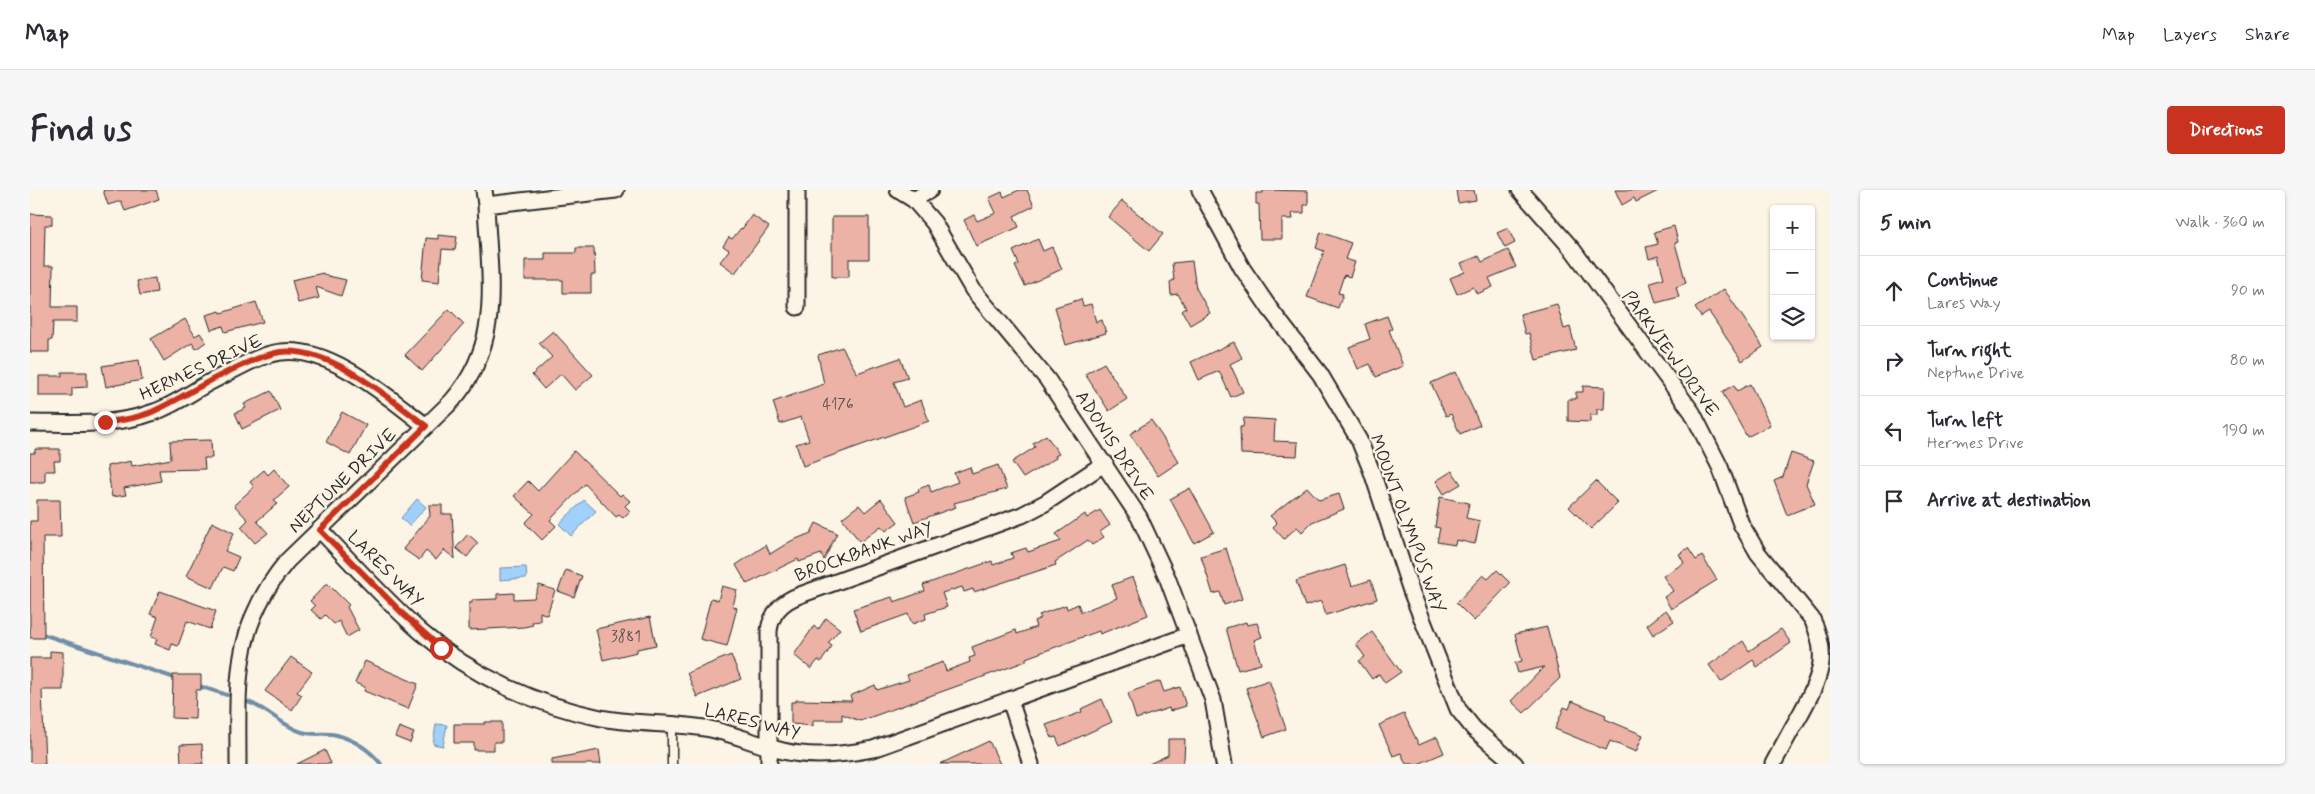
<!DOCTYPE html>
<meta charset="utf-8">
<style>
:root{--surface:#fff;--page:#f7f7f7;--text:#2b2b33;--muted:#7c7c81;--line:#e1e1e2;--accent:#c8321e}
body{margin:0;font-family:Mynerve,sans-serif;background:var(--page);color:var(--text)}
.controls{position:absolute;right:15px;top:15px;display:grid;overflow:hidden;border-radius:5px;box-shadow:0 1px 4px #0004}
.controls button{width:45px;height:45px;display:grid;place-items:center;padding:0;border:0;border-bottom:1px solid var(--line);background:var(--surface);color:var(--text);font:25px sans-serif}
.stop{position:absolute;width:15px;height:15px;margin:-11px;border:4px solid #c8321e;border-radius:50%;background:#fff}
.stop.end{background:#c8321e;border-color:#fff;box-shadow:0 1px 5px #0008}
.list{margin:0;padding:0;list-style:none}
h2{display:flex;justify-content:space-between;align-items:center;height:65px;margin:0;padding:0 20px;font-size:21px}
h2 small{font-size:16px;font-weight:400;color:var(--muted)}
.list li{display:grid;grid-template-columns:32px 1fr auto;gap:15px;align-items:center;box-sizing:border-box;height:70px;padding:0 20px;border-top:1px solid var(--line)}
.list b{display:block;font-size:19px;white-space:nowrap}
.list p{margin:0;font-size:16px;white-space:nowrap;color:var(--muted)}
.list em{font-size:16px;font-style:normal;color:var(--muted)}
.icon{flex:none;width:28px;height:28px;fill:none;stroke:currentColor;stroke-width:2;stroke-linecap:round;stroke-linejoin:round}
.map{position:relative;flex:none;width:1800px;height:574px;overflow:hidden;border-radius:5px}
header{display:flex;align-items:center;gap:30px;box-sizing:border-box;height:70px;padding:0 25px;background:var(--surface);border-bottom:1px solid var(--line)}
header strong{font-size:24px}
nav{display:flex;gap:28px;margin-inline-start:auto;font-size:18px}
.intro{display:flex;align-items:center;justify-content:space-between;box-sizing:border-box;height:120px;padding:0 30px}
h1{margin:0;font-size:35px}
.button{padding:12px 22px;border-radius:5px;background:var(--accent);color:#fff;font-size:18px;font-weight:700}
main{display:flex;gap:30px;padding:0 30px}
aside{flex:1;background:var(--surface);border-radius:5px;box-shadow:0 1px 4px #0004}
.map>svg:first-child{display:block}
</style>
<header>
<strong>Map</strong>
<nav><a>Map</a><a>Layers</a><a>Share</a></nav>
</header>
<div class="intro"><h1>Find us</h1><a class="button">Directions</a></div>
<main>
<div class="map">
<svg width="1800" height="574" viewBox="0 0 1800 574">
<rect width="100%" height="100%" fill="#fcf5e5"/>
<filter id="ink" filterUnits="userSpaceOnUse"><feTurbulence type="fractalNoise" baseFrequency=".02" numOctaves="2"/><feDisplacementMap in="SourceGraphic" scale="10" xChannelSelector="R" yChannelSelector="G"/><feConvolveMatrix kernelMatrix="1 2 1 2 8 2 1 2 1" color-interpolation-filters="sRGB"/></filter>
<g filter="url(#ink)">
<path fill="#a0d0fc" stroke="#718ea8" d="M387,309l9,8 -17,19 -8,-8z
M554,310l12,11 -25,25 -12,-12z
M496,377l1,11 -27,2v-12z
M406,534l11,1 -4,21 -10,-2z"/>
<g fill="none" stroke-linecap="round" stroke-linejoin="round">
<path stroke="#718ea8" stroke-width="4" d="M0,440l148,49
M166,495l31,10
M218,512c20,7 36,25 54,30 12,4 24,0 35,3 17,5 33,15 44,29"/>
</g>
<path fill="#ecb2a6" stroke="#2b2b2b" d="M73,0h53l3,9 -34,12 -4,-10 -13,4z
M989,0h8l7,16 -20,10 5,11 -43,19 -12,-26 10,-5 3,6 19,-8 -7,-15 13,-6 2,5z
M1233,0l45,1v14h-4v8h-12l1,6h-11v20h-22l-1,-35h-3v-11h7z
M1426,0h18l2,10 -18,3z
M1585,0h45l-24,12 -2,-4 -12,7z
M1092,11l41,33 -14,17 -41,-34z
M0,24l22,1v10h-7l-1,41h9l-1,41h25v15h-24l-1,18h-3v12h-19z
M722,25l17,12 -34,46 -15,-11 9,-12 -6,-4 6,-9 3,2 9,-11 1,1z
M802,27h37v42h-20v18h-17z
M1644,36l4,16 -3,1 11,40 -10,4 3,10 -23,6 -6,-21 14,-4 -6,-22 -9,3 -3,-12 12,-3 -4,-12z
M1478,38l7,15 -10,5 -8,-15z
M1291,42l30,11 -6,16 10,3 -5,15 -6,-2 -6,18 5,1 -5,14 -31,-11 17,-46 -8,-3z
M408,45l19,2 -2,13 -13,-1 -3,33 -17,-2 4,-42 12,1z
M1008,49l5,12 9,-4 10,22 -37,17 -10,-20 4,-2 -6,-13z
M546,58h18l1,27h-4v18h-28v-13h-38v-20h20v-7h31z
M1478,60l8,17 -27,11 4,9 -16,7 -4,-7 -16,7 -7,-16 15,-6 -4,-9 18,-7 3,6z
M1162,71l4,27 14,25 -20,12 -8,-14 4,-3 -8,-14 -7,1 -1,-13 4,-2 -2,-17z
M293,83l1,2 22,5 -5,16 -25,-9 3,11 -21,5 -6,-23z
M125,88l2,14 -17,3 -3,-14z
M1694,99l39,58 -21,14 -33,-49 -8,5 -6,-9z
M1051,109l2,7 8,-2 5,18 6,-2 4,13 -40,12 -11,-38z
M226,112l7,20 -38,10 -2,-6 -12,4 -5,-15 14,-4 1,2z
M1527,114l7,25 6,-2 6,23 -40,10 -7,-27 -4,1 -5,-20z
M419,119l15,15 -42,47 -17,-16z
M1357,126l5,13 -3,1 14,36 -27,11 -6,-13 -12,5 -9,-22 21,-8 -5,-15z
M155,129l10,17 5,-3 6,9 -10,7 -4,-6 -28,18 -13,-22z
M523,141l40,44 -18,15 -14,-16 -17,15 -12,-14 20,-18 -13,-14z
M1204,152l8,16 -12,6 13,28 -12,5 -12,-26 -20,9 -8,-18z
M812,157l15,26 43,-15 8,20 -14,4 9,25 18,-7 8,21 -126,45 -7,-22 13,-4 -8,-23 -21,7 -7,-22 51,-18 -6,-29z
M109,170l3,20 -36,7 -4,-21z
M1074,173l23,36 -18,12 -24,-37z
M32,182h25v15l-15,1v8h-33v-20h23z
M1426,182l24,53 -20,9 -9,-20 -5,2 -15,-33z
M1720,194l20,41 -23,12 -25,-45 12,-7 3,6z
M1553,196l22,1 -1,22h-7v6h-7v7l-22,-1v-22h8v-7h7z
M241,201l9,19 -38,19 -7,-16 11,-5 -2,-4z
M312,222l24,13 -16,30 -24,-13z
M1214,228l31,2 -1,21 24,1 -1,14 -56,-2 -1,-27h3z
M1121,230l28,42 -21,14 -28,-42z
M1016,245l13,19 -4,2 1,2 -33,20 -11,-16 23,-15 -2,-4z
M181,250l1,18h-8l1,11 -46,1 2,11 -37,7 2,7 -14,2 -5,-31 24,-5 1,5 39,-7 -1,-18z
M5,259h25v12h-6l1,10h-10v11h-15v-29h5z
M544,261l46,45 2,-2 8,7 -5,5 5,5 -7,7 -4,-3 -3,2 -31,-33 -35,36 6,6 -14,14 -17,-17 9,-9 -20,-18 14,-15 10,10z
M1761,263l23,8 -8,23 9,20 -28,11 -13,-34 9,-4z
M968,275l9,24 -53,14 2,4 -42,15 -9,-25 14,-5 -1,-3 11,-4 2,7 27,-10 -4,-9 16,-6 2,7z
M244,279l15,18 -15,13 4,3 -21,18 11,12 -13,10 -14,-16 7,-7 -14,-15 20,-18 -4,-5 14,-12 4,5z
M1422,281l9,13 -17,10 -8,-13z
M1566,291l22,22 -27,26 -22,-22z
M1277,297l12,13 20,-6 5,15 -32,13 -10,10 -5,-5 -13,12 -11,-12 4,-4 -7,-7z
M1160,298l24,44 -20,11 -24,-44z
M1410,307l29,6 -3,15 14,3 -5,23 -19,-4 -1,5 -18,-3 3,-14 -5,-1z
M851,309l17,23 -12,9 -5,-5 -21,16 -18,-24 17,-13 6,7z
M7,310h23l1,37h-18l1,101h-14v-117h7z
M399,315h13v9h10l3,45 -11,-9 -8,10 -10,-9 -7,9 -16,-11 27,-33z
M1070,320l10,15 -10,7 4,5 -12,8 -4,-5 -33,22 1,3 -82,27 -1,-3 -9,3 -2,-5 -20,6 5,14 -22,7 1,5 -14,5 -4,-10 -47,17 -8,-22 39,-12 2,5 31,-11 -2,-6 34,-12 35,-12 1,4 20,-7 -2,-5 15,-5 2,4 33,-11 -5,-7 29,-20 2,4z
M182,332l22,11 -9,18 14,6 -6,14 -10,-4 -10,21 -27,-12z
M786,333l21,10 -13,27 -3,-6 -22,8 -1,-3 -51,25 -11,-19 30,-20 4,9 21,-13 20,-8z
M438,344l10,9 -11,14 -11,-9z
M1196,358l16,51 -18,6 -4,-13 -7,2 -12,-38z
M1658,358l8,12 6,-4 15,24 -46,29 -7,-12 9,-6 -10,-15 21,-13 -5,-9z
M1315,375l7,21 19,-6 6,19 -51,16 -5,-14 -16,5 -9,-25z
M536,380l16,6 -8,21 -16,-6z
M1467,380l13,13 -36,38 -18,-18 27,-28 5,4z
M1103,387l15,38 -48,19 -1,-3 -73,27v3l-24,9 -142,51 -18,-7v6h-29v6l-22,-2v-22h5v-2l56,1 -2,-5 25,-11 2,5 32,-10 -2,-5 36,-13 3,9 24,-9 -1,-4 6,-2 -3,-9 44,-17 1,4 19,-7 -2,-6 7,-3 -2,-3 27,-10 1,4 11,-5 3,8 36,-14 -5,-13z
M297,393l22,22 -2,2 12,23 -12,7 -8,-16 -5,3 -9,-9 -4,4 -10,-9 4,-4 -5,-5z
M509,395l16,5 -8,25 -7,-3v9l-8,1 1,3 -9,2 -55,3v-27h3v-3l25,-1v-5l17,-1v6l20,-1z
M692,396l15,4 -4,16 4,2 -10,38 -27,-7 11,-41 7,2z
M130,401l56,20 -6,18 -23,-8 -9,25 -6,-2 -2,6 -15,-6 2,-5 -6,-2 7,-20 -8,-3z
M1636,420l8,11 -21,14 -6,-10z
M620,427l6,28 -19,4v3l-34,8 -7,-31z
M796,428l14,11 -12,14 4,3 -11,16 -3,-2 -7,9 -17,-14 20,-29 4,4z
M1216,432l1,3 10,-2 5,14 -8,3 7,24 -23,6 -12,-42z
M1517,437l13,51 -36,35 -13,-12 33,-34 -26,6 -3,-10 7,-2 -7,-27z
M1751,439l10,14 -34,24 -4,-7 -32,22 -12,-17 34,-24 6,10z
M1342,442l29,40 -16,11 -6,-9 -7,5 -13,-18 6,-4 -9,-13z
M20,461l13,1v38h-21l3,74h-15v-106h20z
M701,465l10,24 -44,18 -10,-24z
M261,467l21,15 -15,20 5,3 -10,15 -27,-19z
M335,471l53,23 -10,25 -44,-18 1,-4 -10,-4z
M143,485h28v15h-5l-1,29 -23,-1z
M1239,490l17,49 -22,8 -18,-49z
M1130,491l4,11 16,-5 6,19 -16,5 -1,-3 -33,11 -8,-26z
M1072,509l10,23 -52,24 -4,-9 -4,1 -6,-13 36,-13 -1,-3z
M1542,511l34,14 -1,4 38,16 -7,17 -26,-11 -4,9 -51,-21 9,-22 5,2z
M1374,524l15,31 18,-8 7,16 -26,11h-12l-5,-11 -8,3 -14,-31z
M455,532h17v20h-8v8h-20v-7h-20v-19h31z
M369,537l15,6 -4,10 -15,-6z
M1138,549h17l-1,20 -2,5h-33l19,-9z
M959,551l11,23h-60z
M172,554l1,20h-22l-1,-19z
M295,560l6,14h-34z
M569,560l2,14h-49v-5z"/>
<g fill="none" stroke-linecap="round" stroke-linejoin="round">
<g stroke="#2b2b2b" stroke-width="11">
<path id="lane" d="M642,574v-38"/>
</g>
<g stroke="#2b2b2b" stroke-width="19">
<path id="street" d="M454,0l2,15 130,-15
M767,0v117
M868,0l16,10 20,23 39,67 74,89 92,138 28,60 46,123 11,64
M1170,0l42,78 28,41 50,65 39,66 13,32 39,119 47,118 16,20 41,35
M1490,0l53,60 119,162 28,55 21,57 17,29 54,66c18,37 8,59 -11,94 -10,17 -19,34 -28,51
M884,10l16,-10
M0,233c42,0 84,4 124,-11 21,-7 40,-22 60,-32 21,-10 43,-25 67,-28 50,-6 108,46 145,74
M290,340c33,34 66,71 101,102 51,44 115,73 180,86 36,7 73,4 109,11 25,5 48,16 73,22 29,7 60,4 90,-2l316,-114
M980,510l21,64
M208,574c0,-81 -6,-136 49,-203l165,-160c52,-59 37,-124 34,-196
M739,574v-133c2,-18 14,-30 31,-36l222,-80 23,-12 60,-40"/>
</g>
<use href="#lane" stroke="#fcf5e5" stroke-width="8"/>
<use href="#street" stroke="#fcf5e5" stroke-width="15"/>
</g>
</g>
<g fill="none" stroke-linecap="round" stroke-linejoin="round" filter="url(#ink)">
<path stroke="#c8321e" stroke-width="6" d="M75,232c40,-3 52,-12 85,-30 22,-13 66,-36 90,-40 50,-6 109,46 146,74l-106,104 84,85 37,33"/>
</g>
<g text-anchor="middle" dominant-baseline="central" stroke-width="4.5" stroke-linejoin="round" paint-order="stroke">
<g font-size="15" fill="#5b4d4a">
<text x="808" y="215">4176</text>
<text x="596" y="447">3881</text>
</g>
<g font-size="18" fill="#2b2b2b" stroke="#fcf5e5">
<text transform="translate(1640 164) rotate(54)">PARKVIEW DRIVE</text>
<text transform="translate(171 178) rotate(-25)">HERMES DRIVE</text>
<text transform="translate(1084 256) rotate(57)">ADONIS DRIVE</text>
<text transform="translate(313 291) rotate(-44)">NEPTUNE DRIVE</text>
<text transform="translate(1377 334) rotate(70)">MOUNT OLYMPUS WAY</text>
<text transform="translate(834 362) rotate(-20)">BROCKBANK WAY</text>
<text transform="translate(355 379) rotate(45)">LARES WAY</text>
<text transform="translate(722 532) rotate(14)">LARES WAY</text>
</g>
</g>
</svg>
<div class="controls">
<button>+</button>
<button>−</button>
<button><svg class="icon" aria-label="layers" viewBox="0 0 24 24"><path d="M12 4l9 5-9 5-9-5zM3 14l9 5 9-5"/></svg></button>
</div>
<div class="stop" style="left:411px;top:458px"></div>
<div class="stop end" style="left:75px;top:232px"></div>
</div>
<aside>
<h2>5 min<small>Walk · 360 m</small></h2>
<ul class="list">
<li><svg class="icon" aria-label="ahead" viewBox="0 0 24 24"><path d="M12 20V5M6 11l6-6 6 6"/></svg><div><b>Continue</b><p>Lares Way</p></div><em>90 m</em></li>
<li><svg class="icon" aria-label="right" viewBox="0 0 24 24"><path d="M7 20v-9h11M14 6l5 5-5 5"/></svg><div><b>Turn right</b><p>Neptune Drive</p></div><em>80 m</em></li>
<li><svg class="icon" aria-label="left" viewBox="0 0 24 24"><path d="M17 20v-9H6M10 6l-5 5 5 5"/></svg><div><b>Turn left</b><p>Hermes Drive</p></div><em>190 m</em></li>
<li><svg class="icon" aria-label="arrive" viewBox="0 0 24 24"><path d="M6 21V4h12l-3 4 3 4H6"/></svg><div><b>Arrive at destination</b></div></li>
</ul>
</aside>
</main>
